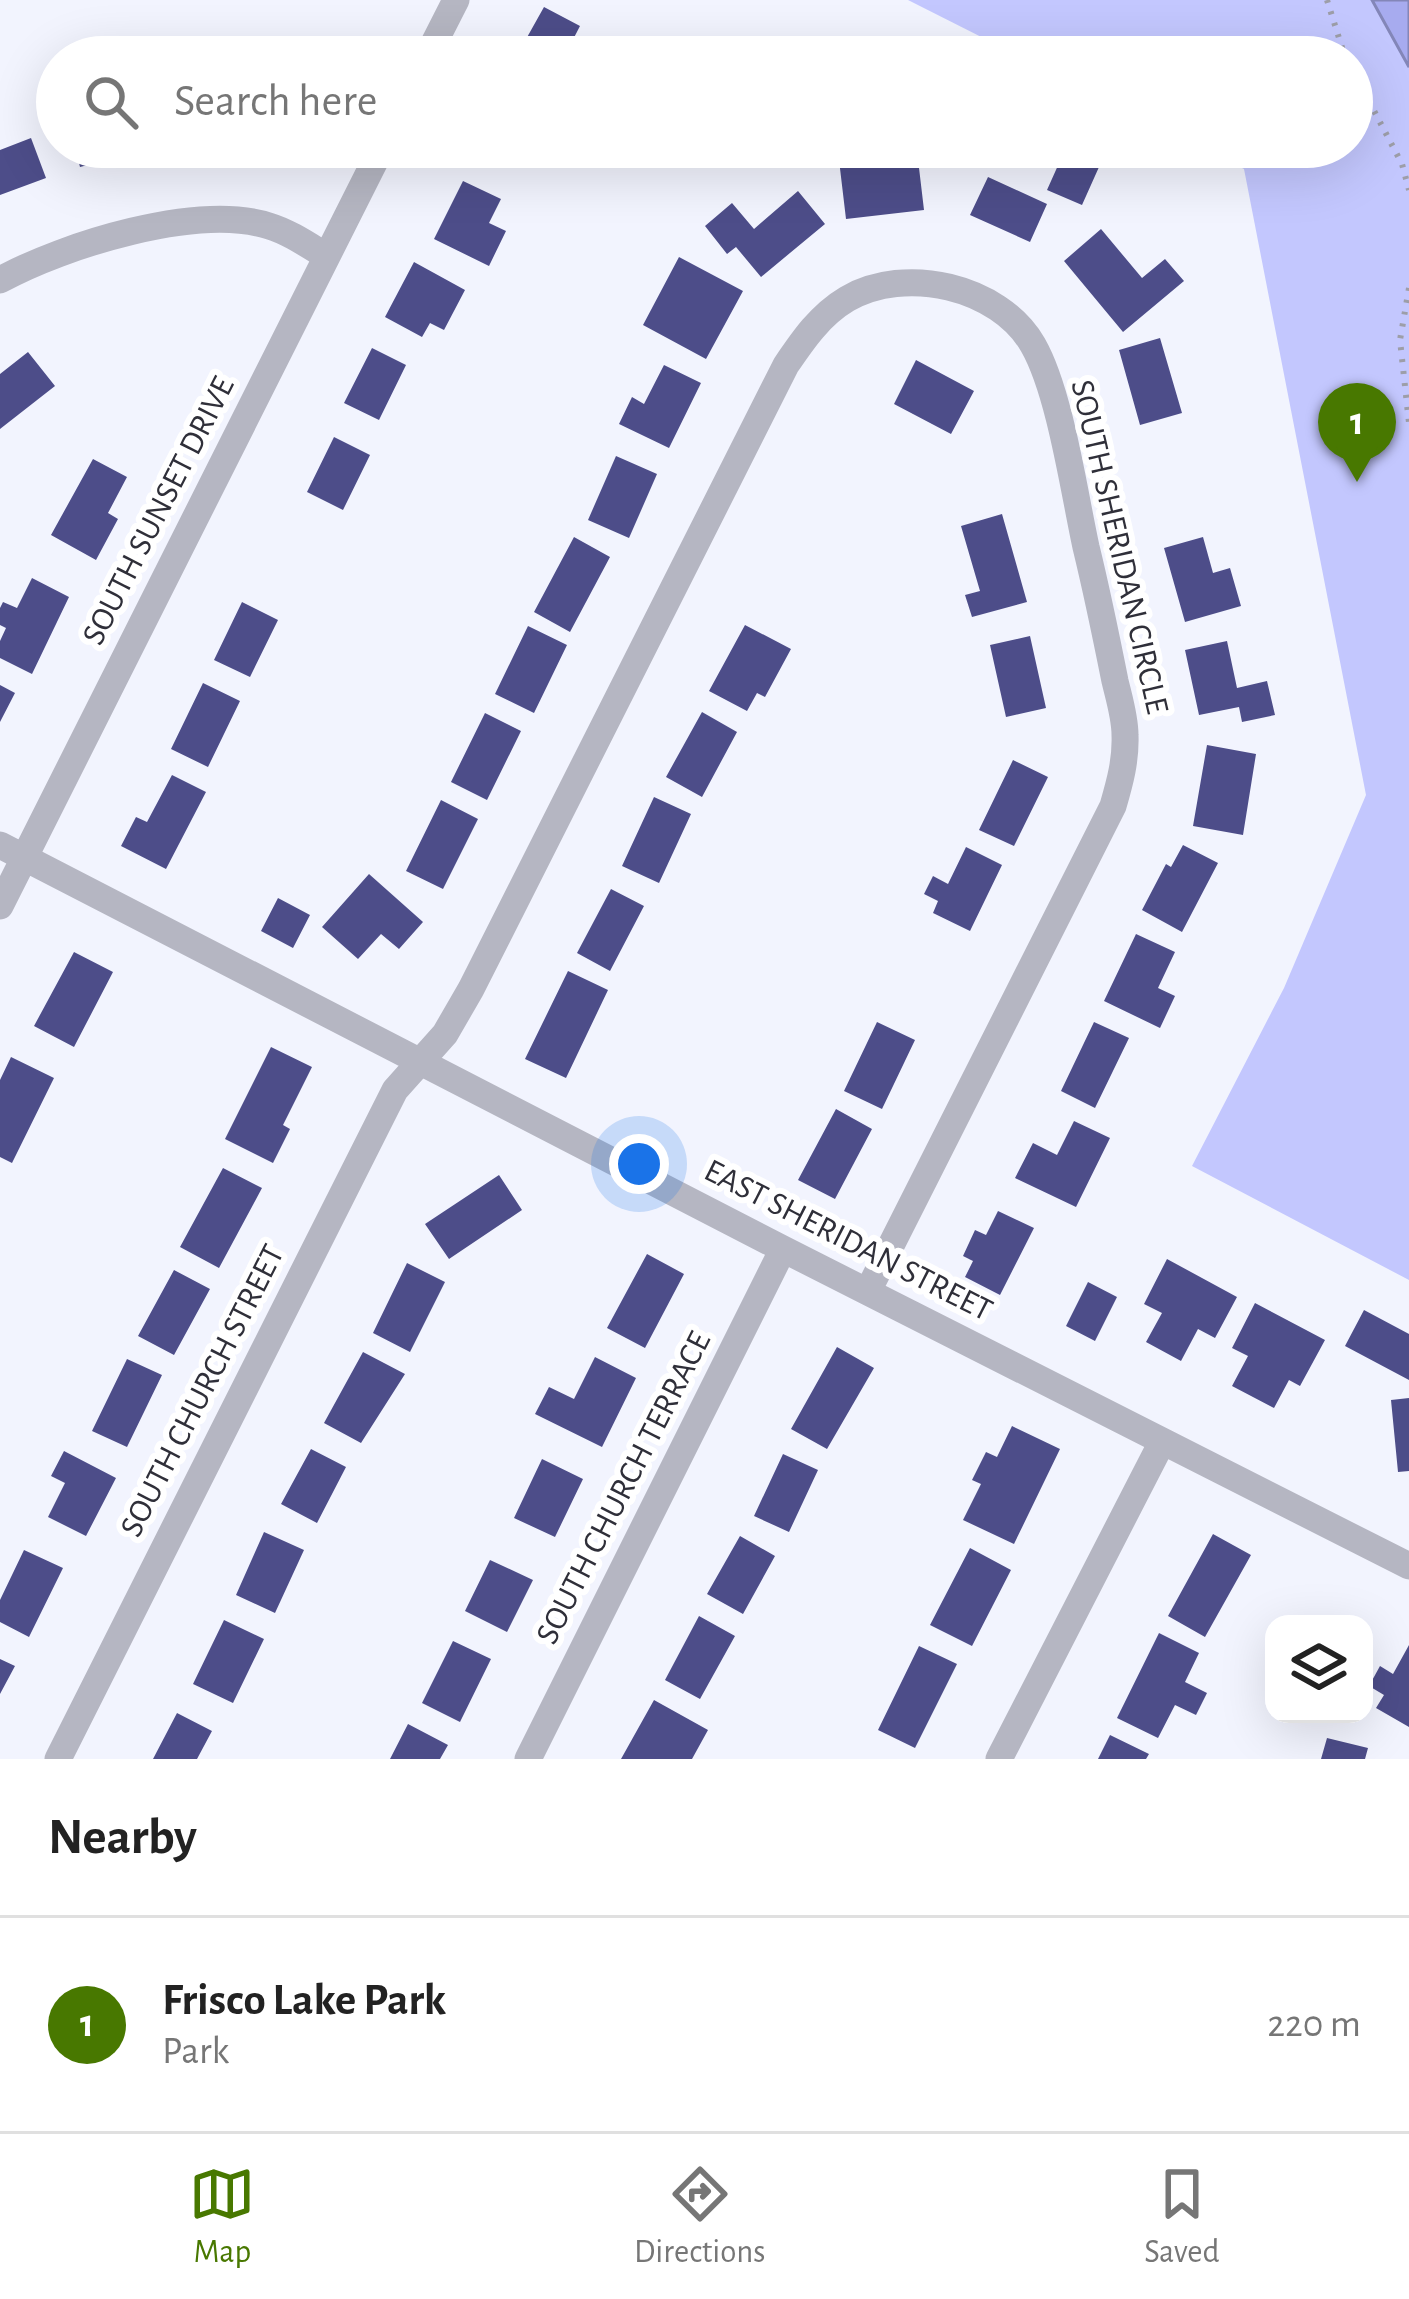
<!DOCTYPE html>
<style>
:root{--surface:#fff;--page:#f2f2f2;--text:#222;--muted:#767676;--line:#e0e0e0;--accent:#487800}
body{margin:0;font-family:"Alegreya Sans",sans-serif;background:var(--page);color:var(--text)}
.controls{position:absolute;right:36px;bottom:36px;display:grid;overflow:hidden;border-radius:24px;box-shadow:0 12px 48px #0002}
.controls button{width:108px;height:108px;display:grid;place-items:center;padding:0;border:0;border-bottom:3px solid var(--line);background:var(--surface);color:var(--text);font:60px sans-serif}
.you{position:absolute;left:639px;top:1164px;width:42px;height:42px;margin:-30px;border:9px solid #fff;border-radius:50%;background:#1a73e8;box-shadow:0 0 0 18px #1a73e833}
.badge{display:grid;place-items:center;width:78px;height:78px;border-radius:50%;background:var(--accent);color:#fff;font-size:39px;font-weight:700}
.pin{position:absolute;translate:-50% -99px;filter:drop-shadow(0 3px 6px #0008)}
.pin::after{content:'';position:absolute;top:63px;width:42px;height:36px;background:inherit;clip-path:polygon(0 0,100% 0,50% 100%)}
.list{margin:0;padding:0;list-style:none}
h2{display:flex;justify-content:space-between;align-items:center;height:156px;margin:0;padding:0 48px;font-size:51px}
h2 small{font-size:39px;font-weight:400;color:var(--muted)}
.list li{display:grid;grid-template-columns:78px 1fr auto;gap:36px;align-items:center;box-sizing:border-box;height:216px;padding:0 48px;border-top:3px solid var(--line)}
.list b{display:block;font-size:45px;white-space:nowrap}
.list p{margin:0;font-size:39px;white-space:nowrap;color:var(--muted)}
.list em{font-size:39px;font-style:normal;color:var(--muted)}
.icon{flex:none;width:66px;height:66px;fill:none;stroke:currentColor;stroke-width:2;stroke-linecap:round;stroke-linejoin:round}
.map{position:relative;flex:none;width:1409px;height:1759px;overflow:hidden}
.search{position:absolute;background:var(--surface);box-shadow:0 12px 48px #0002;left:36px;right:36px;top:36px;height:132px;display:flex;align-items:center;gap:30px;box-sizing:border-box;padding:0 42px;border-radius:66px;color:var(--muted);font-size:45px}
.sheet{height:372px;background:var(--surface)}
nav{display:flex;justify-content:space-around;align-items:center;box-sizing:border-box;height:168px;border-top:3px solid var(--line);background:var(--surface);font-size:33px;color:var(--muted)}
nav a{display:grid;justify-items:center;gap:6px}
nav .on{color:var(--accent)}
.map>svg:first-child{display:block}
</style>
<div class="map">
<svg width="1409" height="1759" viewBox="0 0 1409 1759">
<rect width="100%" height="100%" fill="#f2f4fe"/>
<path fill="#c3c7fe" d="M908,0h501v1280l-217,-114 92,-178 82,-193 -122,-626 -44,-22h152v-90h-331z"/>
<path fill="#a7abef" stroke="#8386b8" stroke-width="3" d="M1372,0h37v67z"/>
<path fill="#4d4d89" d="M544,7l36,19 -16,31h-48z
M31,138l15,40 -46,17v-45z
M75,147h75v2l-70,18z
M229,147h62l-1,8 -61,-5z
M468,147h50l-10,20z
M917,151l7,59 -78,9 -7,-59z
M1064,152l35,15 -17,38 -35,-15z
M988,177l59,27 -17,38 -60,-27z
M463,181l38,18 -12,24 17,8 -17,35 -55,-27z
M798,191l27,33 -64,53 -25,-30 -9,7 -22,-28 27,-23 22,26z
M1101,229l41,49 23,-19 19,22 -61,51 -59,-71z
M679,257l64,34 -37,68 -63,-34z
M414,262l51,28 -21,40 -14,-7 -8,14 -37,-20z
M1160,338l22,75 -42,12 -21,-75z
M372,348l34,17 -27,55 -35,-17z
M28,352l27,34 -55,43v-55z
M916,360l58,31 -23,43 -57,-30z
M664,365l37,18 -32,65 -50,-24 13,-27 12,7z
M334,437l36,18 -27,55 -36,-18z
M616,456l41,18 -28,64 -41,-18z
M93,459l34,18 -19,36 10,6 -22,41 -45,-25z
M1002,514l25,88 -55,15 -7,-22 15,-4 -19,-65z
M574,537l36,20 -40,75 -36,-20z
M1203,537l10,36 17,-5 11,38 -56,16 -21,-74z
M32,578l37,19 -37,77 -32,-16v-17l6,-13 -6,-3v-17l3,-6 14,6z
M242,602l36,18 -28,57 -36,-17z
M745,625l46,24 -26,48 -8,-4 -10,18 -38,-20z
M528,626l39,19 -33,68 -39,-19z
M1030,636l16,72 -40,9 -16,-72z
M1227,641l10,47 30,-7 8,34 -33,7 -3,-15 -40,8 -14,-65z
M203,683l37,18 -32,66 -37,-18z
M0,685l15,8 -15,29z
M702,712l35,20 -35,65 -36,-20z
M485,713l36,18 -34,69 -36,-18z
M1207,745l49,9 -13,81 -50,-9z
M1013,760l35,17 -34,69 -35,-16z
M172,775l34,17 -40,77 -45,-23 15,-29 11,5z
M654,797l37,17 -32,69 -37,-17z
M441,800l37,19 -35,70 -37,-18z
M1183,845l35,18 -36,69 -40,-22 24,-46 5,3z
M966,847l36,18 -32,66 -37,-18 5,-12 -14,-7 9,-18 15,8z
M369,874l54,48 -24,27 -18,-15 -23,25 -36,-32z
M611,889l33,17 -34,65 -33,-18z
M278,898l32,17 -17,33 -32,-17z
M1136,934l39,18 -17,36 17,8 -15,32 -56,-27z
M74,952l39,20 -39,75 -40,-21z
M568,971l40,19 -42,88 -41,-19z
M877,1022l38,18 -33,69 -38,-18z
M1094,1022l35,16 -34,70 -34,-17z
M271,1047l41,20 -29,58 7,4 -17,34 -48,-24z
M11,1057l43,21 -42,85 -12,-6v-77z
M836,1109l36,20 -37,70 -37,-19z
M1074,1121l36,17 -34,69 -61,-29 18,-35 24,12z
M223,1168l39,20 -43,80 -39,-21z
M499,1175l23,35 -73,49 -24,-35z
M998,1211l36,17 -34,67 -35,-18 8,-16 -10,-5 12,-26 11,5z
M647,1254l37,20 -39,74 -38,-20z
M1167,1259l70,38 -22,41 -17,-9 -17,32 -35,-19 16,-29 -18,-9z
M407,1263l38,19 -35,70 -37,-19z
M174,1270l36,19 -36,66 -36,-19z
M1088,1282l29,15 -22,44 -29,-15z
M1255,1303l70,37 -25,46 -11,-6 -15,28 -42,-22 16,-30 -16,-8z
M1364,1310l45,24v46l-64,-34z
M837,1347l37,21 -47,81 -36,-20z
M363,1352l42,22 -44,69 -37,-20z
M595,1357l41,21 -34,69 -67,-33 14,-27 25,12z
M127,1359l35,16 -35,72 -35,-16z
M1409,1398v73l-11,1 -7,-72z
M1012,1426l48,23 -46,95 -51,-24 18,-36 -9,-4 14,-28 11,5z
M311,1449l35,18 -29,56 -36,-19z
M64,1451l52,27 -30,58 -38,-19 17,-34 -14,-7z
M783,1454l35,16 -29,62 -35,-16z
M542,1459l41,20 -28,58 -41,-19z
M264,1532l40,18 -29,63 -39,-18z
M1213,1534l38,21 -46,82 -37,-21z
M740,1536l35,20 -32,58 -36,-20z
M970,1548l41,22 -39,76 -42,-21z
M24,1550l39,18 -34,69 -29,-15v-22z
M490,1560l43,20 -26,52 -42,-21z
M699,1616l36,20 -35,63 -35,-19z
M224,1620l40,19 -31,64 -40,-19z
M1159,1633l40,20 -14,29 22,11 -11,22 -21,-10 -17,33 -41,-20z
M453,1641l38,18 -31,63 -38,-19z
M1409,1645v82l-33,-19 8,-13 -15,-9 11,-20 13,8z
M919,1646l38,18 -42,84 -37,-18z
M0,1659l15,7 -15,28z
M654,1700l54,30 -16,29h-71z
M177,1713l35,18 -15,28h-44z
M408,1724l40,21 -8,14h-50z
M1110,1735l39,19 -3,5h-48z
M1327,1738l41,10 -3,11h-44z"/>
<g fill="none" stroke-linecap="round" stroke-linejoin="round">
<path stroke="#9d9ea8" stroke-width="6" stroke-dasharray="3 9" stroke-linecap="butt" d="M1327,0l18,57
M1352,69l50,95 7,26
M1409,288l-9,52 9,83"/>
<path stroke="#b5b6c2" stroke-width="27" d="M427,57l29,-57
M0,280c64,-35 198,-77 269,-54 20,6 39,19 57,30
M0,845l783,404 626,317
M0,906l382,-759
M58,1759l337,-669 50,-56 26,-45 315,-624c17,-25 34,-50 61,-66 58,-34 152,-13 186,46 27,47 41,147 53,202 11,45 20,89 29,134 4,17 10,36 10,54 1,25 -5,47 -12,71l-245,485
M528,1759l255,-510
M999,1759l163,-317"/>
</g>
<g text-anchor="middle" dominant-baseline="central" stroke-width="12" stroke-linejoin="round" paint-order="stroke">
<g font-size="33" fill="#2f2f39" stroke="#fff">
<text transform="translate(159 511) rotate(-63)">SOUTH SUNSET DRIVE</text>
<text transform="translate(1119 547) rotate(77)">SOUTH SHERIDAN CIRCLE</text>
<text transform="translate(848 1241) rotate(27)">EAST SHERIDAN STREET</text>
<text transform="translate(203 1391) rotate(-63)">SOUTH CHURCH STREET</text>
<text transform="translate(624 1488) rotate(-63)">SOUTH CHURCH TERRACE</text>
</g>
</g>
</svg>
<div class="controls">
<button><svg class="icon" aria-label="layers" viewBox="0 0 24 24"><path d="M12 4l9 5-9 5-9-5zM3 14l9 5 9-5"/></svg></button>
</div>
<div class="you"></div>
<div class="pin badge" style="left:1357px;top:482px">1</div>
<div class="search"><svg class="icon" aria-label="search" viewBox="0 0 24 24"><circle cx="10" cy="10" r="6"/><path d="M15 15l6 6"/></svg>Search here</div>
</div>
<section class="sheet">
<h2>Nearby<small></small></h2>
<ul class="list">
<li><span class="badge">1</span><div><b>Frisco Lake Park</b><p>Park</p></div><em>220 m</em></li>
</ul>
</section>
<nav>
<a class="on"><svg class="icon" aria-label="map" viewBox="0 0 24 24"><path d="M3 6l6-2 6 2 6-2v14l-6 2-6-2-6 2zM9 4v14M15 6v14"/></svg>Map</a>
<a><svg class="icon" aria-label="directions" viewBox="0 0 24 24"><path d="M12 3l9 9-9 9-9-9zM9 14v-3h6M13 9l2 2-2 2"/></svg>Directions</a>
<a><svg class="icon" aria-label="saved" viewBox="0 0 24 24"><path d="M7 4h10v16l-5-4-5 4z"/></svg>Saved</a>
</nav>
